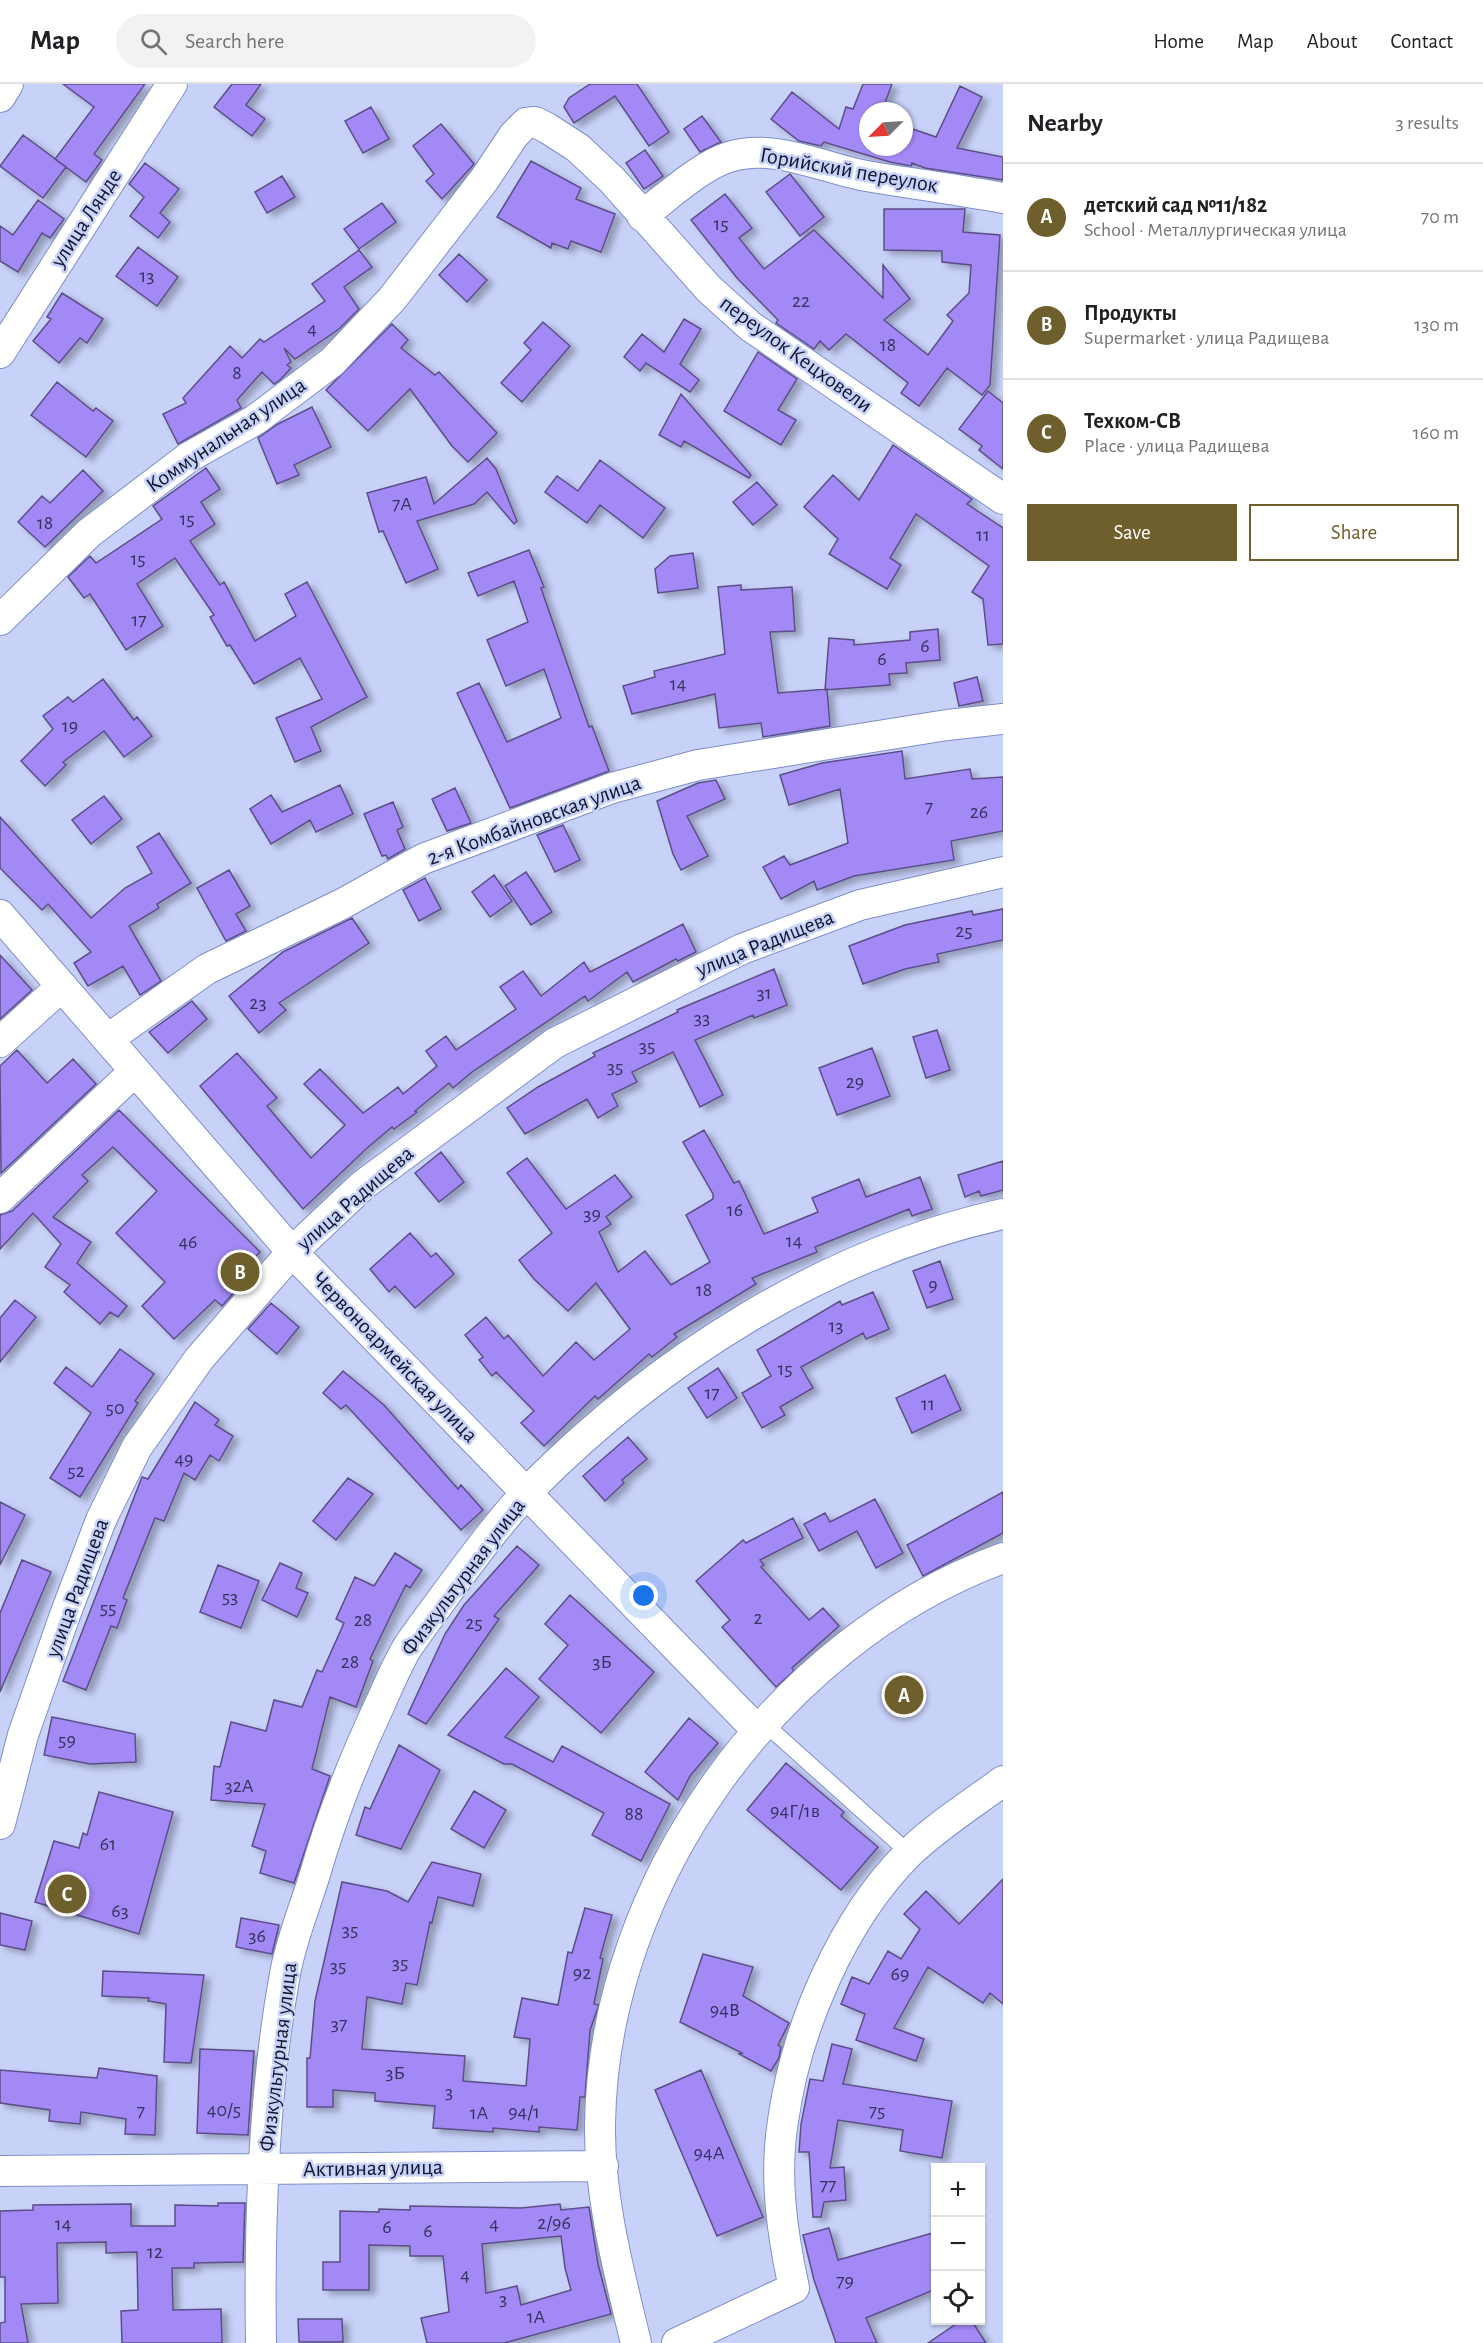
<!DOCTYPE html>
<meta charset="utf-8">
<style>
:root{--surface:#fff;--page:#f2f2f2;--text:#202124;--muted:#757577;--line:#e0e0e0;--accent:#6e5f2c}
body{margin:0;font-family:"Alegreya Sans",sans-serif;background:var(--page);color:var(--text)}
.controls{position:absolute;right:18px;bottom:18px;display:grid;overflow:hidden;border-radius:0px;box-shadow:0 2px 4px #0004}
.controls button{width:54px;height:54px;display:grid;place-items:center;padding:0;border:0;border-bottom:2px solid var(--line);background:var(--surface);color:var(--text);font:30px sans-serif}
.compass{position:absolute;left:859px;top:18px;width:54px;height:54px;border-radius:50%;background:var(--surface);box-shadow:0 2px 4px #0004;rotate:246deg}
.you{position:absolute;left:644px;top:1512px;width:21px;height:21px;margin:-15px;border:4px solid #fff;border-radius:50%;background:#1a73e8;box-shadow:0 0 0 9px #1a73e833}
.badge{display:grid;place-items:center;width:39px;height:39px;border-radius:50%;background:var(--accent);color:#fff;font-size:20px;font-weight:700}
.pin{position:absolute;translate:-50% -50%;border:3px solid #fff;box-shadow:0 2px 6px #0006}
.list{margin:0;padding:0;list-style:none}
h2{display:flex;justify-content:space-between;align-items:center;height:78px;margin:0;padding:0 24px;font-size:26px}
h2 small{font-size:20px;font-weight:400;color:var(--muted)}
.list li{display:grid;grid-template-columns:39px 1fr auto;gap:18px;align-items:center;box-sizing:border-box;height:108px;padding:0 24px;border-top:2px solid var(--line)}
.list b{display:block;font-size:22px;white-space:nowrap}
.list p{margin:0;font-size:20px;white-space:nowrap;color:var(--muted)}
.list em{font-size:20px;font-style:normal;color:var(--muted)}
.actions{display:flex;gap:12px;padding:18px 24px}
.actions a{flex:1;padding:14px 0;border:2px solid var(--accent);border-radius:0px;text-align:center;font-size:21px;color:var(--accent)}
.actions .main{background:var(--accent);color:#fff}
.icon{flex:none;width:33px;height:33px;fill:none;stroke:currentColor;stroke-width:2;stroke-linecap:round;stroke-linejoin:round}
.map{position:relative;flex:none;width:1003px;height:2259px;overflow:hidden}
header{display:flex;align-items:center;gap:36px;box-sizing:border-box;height:84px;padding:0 30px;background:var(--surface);border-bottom:2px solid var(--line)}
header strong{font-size:28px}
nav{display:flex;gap:33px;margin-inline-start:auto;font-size:21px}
.search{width:420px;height:54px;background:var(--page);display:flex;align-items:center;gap:15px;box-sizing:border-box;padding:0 21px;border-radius:33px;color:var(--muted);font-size:22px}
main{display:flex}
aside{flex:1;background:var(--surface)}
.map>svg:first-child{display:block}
</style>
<header>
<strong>Map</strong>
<div class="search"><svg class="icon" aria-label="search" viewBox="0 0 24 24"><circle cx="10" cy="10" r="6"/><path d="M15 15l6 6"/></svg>Search here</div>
<nav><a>Home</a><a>Map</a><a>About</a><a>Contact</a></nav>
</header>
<main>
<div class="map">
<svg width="1003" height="2259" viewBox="0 0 1003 2259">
<defs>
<filter id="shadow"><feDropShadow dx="6" dy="4" stdDeviation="3" flood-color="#0004"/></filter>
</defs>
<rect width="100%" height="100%" fill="#c8d2f9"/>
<path fill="#a289f5" stroke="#5b4e87" stroke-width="1.5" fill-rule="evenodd" filter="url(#shadow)" d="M63,0h82l-51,70 8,6 -16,22 -31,-23 39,-52z
M232,0h29l-15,21 19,14 -13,17 -38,-29z
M590,0h47l32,48 -20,14 -34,-50 -41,27 -10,-16 5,-9z
M863,0h29l-10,27h-14v36h36v-21l32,11 24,-51 22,11 -25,51 46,9v23l-78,-12 -13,-5 -1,3 -21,-4 -66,-20 -3,4 -22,-5 -28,-22 21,-27 47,37 7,-22 7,2z
M371,23l18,32 -26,14 -18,-32z
M702,32l19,26 -21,10 -16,-23z
M441,40l33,40 -32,35 -16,-18 8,-7 -21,-28z
M23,51l43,32 -23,31 -43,-32z
M645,66l18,26 -19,13 -18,-26z
M531,77l50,27 -5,11 39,15 -14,38 -30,-11 -3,8 -16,-6 -1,5 -54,-31z
M145,79l34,26 -19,24 10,9 -12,16 -28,-22 14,-19 -15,-13z
M790,90l34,43 -24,19 -34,-44z
M282,92l13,21 -28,16 -12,-21z
M725,110l27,34 -13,10 25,31 50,-39 69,68v-33l27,34 -26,21 44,35 25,-34 -6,-6 22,-22 2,-28 -29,-3v-11l-58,-1v-41h81l-2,23 37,3 -10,150 -8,10 -35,-27 -28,38 -18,-13 7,-10 -62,-49 -17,16 -9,-9 -6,8 -38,-26 2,-3 -41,-42 -46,-58z
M38,116l26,19 -14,19 -8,-5 -24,39 -18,-11v-35l13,9z
M382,119l14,19 -37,27 -15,-20z
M138,163l40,30 -21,29 -41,-30z
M359,166l13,17 -28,20 15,22 -20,20 -44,30 -11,-11 7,14 -4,3 4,3 -11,12 -6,4 -12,-12 -25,28 4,8 -63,36 -15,-30 23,-11 -3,-5 47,-52 12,12 18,-19 4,3 61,-41 -13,-17z
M459,170l28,26 -20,22 -28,-27z
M62,209l41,26 -16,24 -7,-5 -21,25 -26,-22 18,-22 -4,-2z
M684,235l17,10 -21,35 19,16 -9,12 -44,-29 -6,8 -16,-14 18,-23 22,18z
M543,238l27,24 -48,56 -21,-19 30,-33 -7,-7z
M392,240l16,16 -7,8 34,27 4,-3 58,61 -29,29 -16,-16 -42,-57 -42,42 -42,-41z
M758,268l39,27 -19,31 18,10 -15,25 -57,-34z
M57,298l36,29 3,-3 17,13 -27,36 -55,-42z
M988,307l15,12v66l-24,-19 3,-4 -23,-17z
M681,310l70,81 -2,3 -65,-37 -3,6 -22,-12z
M312,323l19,40 -37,18 5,10 -22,9 -19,-46 20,-14z
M893,361l79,54 -5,5 36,24v116l-15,1 -5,-46 -11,-7 17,-26 -73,-52 -26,44 11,7 -14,24 -58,-35 9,-15 -34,-32 29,-32 26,25z
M487,374l9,11 21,52 -3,3 -27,-32 -13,12 -57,17 21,48 -32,14 -23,-52 -4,1 -12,-39 59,-16 8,27z
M600,376l65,48 -22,30 -43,-33 -13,18 -42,-31 12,-16 21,15z
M206,384l14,21 -19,13 14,22 -25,17 30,44 4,-3 31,59 41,-25 -11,-22 22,-12 60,115 -56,30 10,24 -26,11 -19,-44 46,-19 -22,-41 -46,26 -24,-39 -3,1 -17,-29 4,-2 -39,-57 -38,26 26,42 -37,24 -36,-56 -6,4 -16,-21 22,-21 6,7 66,-44 -9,-13z
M83,386l20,21 -58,56 -27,-25 24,-26 8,7z
M757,398l20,23 -24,20 -20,-23z
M529,466l15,37 -3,1 48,139 3,-1 17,45 -99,37 -53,-115 22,-10 28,59 54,-24 -17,-49 -38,17 -19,-46 41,-18 -14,-41 -36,15 -10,-23z
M693,469l5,35 -40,5 -3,-24 15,-13z
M741,501v5l51,-3 3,44 -25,1 8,61 49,-4 3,37 -67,11 -2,-14 -42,5 -4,-34 -83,20 -9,-28 32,-9 -1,-6 71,-17 -7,-67z
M938,545l2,31 -34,3 1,10 -18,1 1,11 -65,5 4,-52 25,2v5l56,-5v-8z
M977,593l6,24 -24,5 -5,-23z
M103,595l31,41 3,-3 15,19 -28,21 -20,-26 -41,31 3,3 -21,21 -24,-25 32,-32 -10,-13 25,-19 5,5z
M902,667l3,28 65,-10 2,10 31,-2v54l-52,10 3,19 -100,16 -37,14 -3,-9 -33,18 -18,-32 21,-11 6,9 58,-22 -8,-54 -51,16 -9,-30 42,-12z
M716,696l9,19 -38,17 21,40 -27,14 -8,-16 -16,-53 41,-18z
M340,701l13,29 -37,18 -6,-12 -39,24 -21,-35 21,-14 11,17z
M455,704l16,35 -24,8 -15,-32z
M104,712l18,23 -31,25 -19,-24z
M393,718l10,25 -6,3 8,19 -17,10 -2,-4 -4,1 -18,-42z
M0,733l91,101 34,-30 27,-15 -15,-26 22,-14 32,50 -34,21 2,4 -30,18 32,55 -21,14 -17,-29 -35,20 -14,-23 17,-11 -43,-48 -6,6 -42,-42z
M563,741l17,35 -25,12 -18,-37z
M229,786l21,36 -14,8 10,17 -20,10 -29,-53z
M526,788l26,40 -21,13 -26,-39z
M494,791l18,26 -22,16 -18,-25z
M425,794l16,31 -22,12 -16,-31z
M1003,825v31l-66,14 2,8 -34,7 -42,15 -14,-38 56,-21 67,-14 1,4z
M352,834l17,25 -90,60 7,7 -27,23 -30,-37 54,-44z
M683,840l13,28 -18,9 -2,-2 -43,23 -6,-10 -39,29 -3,-5 -113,76 -19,16 -4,-5 -34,28 2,1 -23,17 -2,-2 -26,22 -63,60 -103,-123 37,-33 40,45 -10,8 44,52 34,-33 -41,-41 16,-15 43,44 35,-26 5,7 34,-28 -11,-15 20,-15 10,14 60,-41 -16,-22 23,-16 18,25 43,-34 6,10z
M0,871l32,35 -32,29z
M774,885l13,36 -33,13 -1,-3 -58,25 28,55 -23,12 -27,-55 -41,20 5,10 -25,12 6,12 -20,12 -11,-19 -62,35 -18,-26 31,-21 57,-31 -2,-3 85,-41 -1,-2z
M192,917l15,18 -39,34 -19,-21z
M937,946l13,40 -24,8 -13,-41z
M872,964l18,48 -53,19 -18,-47z
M17,966l30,33 26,-24 23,25 -95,89 -1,-107z
M119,1026l141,142 -22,22 7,6 -23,26 -7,-6 -41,39 -32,-33 23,-24 -49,-49 41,-42 -44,-44 -31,28 6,6 -35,36 38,25 -14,21 50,43 -9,11 -8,-5 -10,12 -36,-32 6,-7 -25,-18 16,-23 -28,-31 -33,36v-34l12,-4z
M704,1046l30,53 5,-2 25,53 54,-22 -6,-14 47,-19 7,18 54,-20 12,32 -20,7 -3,-7 -94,38 2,5 -65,26 4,6 -82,50 3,3 -25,20 -3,-3 -51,45 -3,-3 -51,50 -23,-23 13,-12 -38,-39 -4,4 -13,-16 4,-3 -18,-22 21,-18 18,22 4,-4 35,41 33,-34 18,18 36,-31 -34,-46 -28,28 -34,-32 -15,-19 33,-27 -45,-60 20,-15 39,51 49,-34 17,22 -26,20 5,7 -12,8 19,40 27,-21 26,34 39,-23 -24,-47 27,-16v-5l-30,-52z
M441,1068l23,30 -25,20 -24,-29z
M1003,1077v29l-22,6 -2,-5 -14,6 -7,-22z
M410,1149l21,24 5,-4 18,21 -39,34 -20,-22 -6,6 -19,-23z
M940,1177l13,38 -26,9 -14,-37z
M873,1208l16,37 -23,10 -3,-6 -62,34 12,21 -33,19 5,8 -23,13 -20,-35 29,-17 -14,-26 83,-49 2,4z
M15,1216l21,17 -36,45v-44z
M271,1219l28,24 -22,27 -29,-25z
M120,1265l34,25 -19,27 3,2 -58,94 -30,-19 41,-65 -37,-30 12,-16 26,20z
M718,1284l19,30 -30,20 -19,-30z
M343,1287l41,34 74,84 3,-4 22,25 -22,20 -115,-125 -5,4 -18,-16z
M945,1291l16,35 -49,23 -16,-35z
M195,1318l24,18 -4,5 18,11 -14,25 -9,-6 -15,25 -11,-7 -20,48 -9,-3 -32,80 4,2 -10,28 -6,-2 -25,64 -23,-9 79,-204 6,2z
M628,1353l19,22 -25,21 2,3 -19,18 -22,-25z
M348,1394l25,16 -37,46 -23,-19z
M1003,1408v41l-80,43 -16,-31z
M875,1415l28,54 -27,15 -19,-37 -38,20 -15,-27 21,-11 5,9z
M0,1418l25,13 -25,50z
M793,1434l10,20 -43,22 4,5 -3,2 48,53 14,-12 16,18 -47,42 2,3 -18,16 -54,-60 8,-7 -34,-39 47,-41 3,3z
M517,1462l22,19 -45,51 5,3 -73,105 -18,-10 37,-80 19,-29z
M395,1469l27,17 -12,18 -4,-3 -16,32 -20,42 3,2 -17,46 -26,-10 -18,72 18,7 -36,107 -34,-10 6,-22 -14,-5 13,-42 -54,-4 3,-34 6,1 11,-45 35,9 8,-31 28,7 15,-37 5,2 22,-49 -8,-4 19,-42 19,9z
M22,1476l29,12 -51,120v-79z
M280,1479l22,10 -6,15 12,5 -11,24 -35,-17z
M218,1481l41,16 -18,47 -41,-16z
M570,1511l84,77 -53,61 -62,-54 29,-34 -23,-21z
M506,1584l33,29 -34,40 48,25 9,-16 108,58 -29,57 -49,-26 12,-22 -92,-49h-8l-56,-29z
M52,1633l83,17 1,28 -46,2 -46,-9z
M689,1634l29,25 -28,33 -12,24 -33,-28z
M399,1661l41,25 -39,79 -45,-14 9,-28 5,2z
M786,1679l58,49 -3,4 37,31 -37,43 -94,-80z
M474,1707l32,19 -22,38 -33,-19z
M99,1708l74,20 -34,122 -104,-32 19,-61 25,7 4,-15 4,2z
M432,1778l49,12 -8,32 -35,-9 -6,26 -2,-1 -13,63 -11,-2 -4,21 -35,-7 -5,52 103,7 -2,25 63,5 4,-47 -16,-2 8,-39 36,7 10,-53 4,1 13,-45 27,7 -12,43 3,1 -9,45 5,1 -9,25 -5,67h-5l-3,33 -38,-3v5l-46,-4v4l-60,-4 2,-22 -60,-5v-8l-42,-3v17h-26v-49h3l5,-57 27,-119 45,9 21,11z
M1003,1795v125l-13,-11 -7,10 -55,-36 -34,61 30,11 -8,22 -60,-21 9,-26 -24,-10 11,-27 17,7 19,-33 13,8 19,-30 -16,-15 22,-23 33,33z
M0,1829l32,8 -7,29 -25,-5z
M241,1834l38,7 -7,29 -36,-7z
M703,1870l50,13 -10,29 46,27 -11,22 3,2 -2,11 -8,13 -32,-17 3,-1 -62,-31z
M103,1887l101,4 -13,88 -27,-1 2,-58 -18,-3 1,-3 -47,-2z
M832,1960l20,5 -9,35 109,17 -10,57 -42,-7 3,-21 -65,-10 -8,48 14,-1 2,33 -22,2 -3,15h-8l-4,-65h-10l2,-28 9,-45 13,2z
M200,1965l54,2 -6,84 -51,-2z
M99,1984l58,8 -2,59 -30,-1 1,-15 -45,-7 -1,12 -31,-3 1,-11 -50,-7v-33l97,8z
M701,1986l62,147 -46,19 -62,-146z
M218,2119h27l-2,59 -49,1v5h-22l1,42 48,-1 1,34h-100l-1,-32 17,-1 -1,-58 -31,1v-11l-49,1 1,60 -37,1 7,39h-28v-20l5,-1v-45h-5v-66l33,-1v-5l98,-1v22h44v-21l43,1z
M560,2120l1,6 28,-3 9,57 13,50 -107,29h-77l-6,-25 28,-6 -6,-56h-33v-10l-41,-1v45h-46v-28h17v-51l39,1v-3l31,1v-4l111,2zM561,2152l4,32 6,22 -50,15 -4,-19 -31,7 -4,-49z
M829,2144l9,32 98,-28v57l-70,29 11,25h-41l-22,-63 -11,-45z
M298,2235h44l1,23h-44z
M962,2236h9l15,23h-58z"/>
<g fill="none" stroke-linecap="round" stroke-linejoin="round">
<g stroke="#7f8ecb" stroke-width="17">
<path id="lane" d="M764,1639l145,130"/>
</g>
<g stroke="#7f8ecb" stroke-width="32">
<path id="street" d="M0,13l8,-13
M642,132c24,-18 58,-50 87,-59 46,-15 97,13 143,20 44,7 87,13 131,21
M0,269l172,-269
M0,536l89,-87 100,-76 66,-37 77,-58 60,-63 92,-119 30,-45 12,-12 9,-1 12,6 31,20 34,32 97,109 41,37 253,173
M0,831l292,337 466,479
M108,955l99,-70 135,-65 81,-45 189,-71 86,-23 249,-40 56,-6
M0,958l62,-56
M0,1114l135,-127
M0,1740l23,-89 42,-120 36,-95 36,-73 62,-88 93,-107 71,-67 192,-142 187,-94 118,-44 143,-33
M0,2087l603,-5
M261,2259c-2,-122 2,-249 24,-369 6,-34 20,-67 30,-100 17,-59 40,-117 66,-172 8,-18 16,-37 26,-54 12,-18 26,-36 39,-54 26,-35 53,-72 83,-104 129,-130 293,-236 474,-276
M636,2259c-17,-71 -37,-145 -36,-218 3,-243 177,-484 403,-567
M677,2259l117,-55c-12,-55 -20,-111 -11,-167 13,-93 59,-201 126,-268 28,-27 63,-49 94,-72"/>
</g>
<use href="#lane" stroke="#fff" stroke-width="15"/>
<use href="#street" stroke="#fff" stroke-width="30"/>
</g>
<g text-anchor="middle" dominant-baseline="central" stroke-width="5" stroke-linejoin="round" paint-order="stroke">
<g font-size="20" fill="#34325e">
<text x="721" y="140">15</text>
<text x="147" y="192">13</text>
<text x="801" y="217">22</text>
<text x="312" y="245">4</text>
<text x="888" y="261">18</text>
<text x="237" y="289">8</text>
<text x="402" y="420">7А</text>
<text x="187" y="435">15</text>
<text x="45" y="439">18</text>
<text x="983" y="451">11</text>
<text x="138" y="475">15</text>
<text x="139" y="536">17</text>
<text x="925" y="562">6</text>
<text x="882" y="575">6</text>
<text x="678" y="600">14</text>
<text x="70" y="642">19</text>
<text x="929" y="723">7</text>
<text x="979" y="728">26</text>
<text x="964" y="847">25</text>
<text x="764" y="909">31</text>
<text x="258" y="919">23</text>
<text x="702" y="934">33</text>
<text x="647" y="962">35</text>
<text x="615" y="983">35</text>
<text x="855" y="998">29</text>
<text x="735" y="1126">16</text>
<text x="592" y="1130">39</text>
<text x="794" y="1157">14</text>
<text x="188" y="1158">46</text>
<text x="933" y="1201">9</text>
<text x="704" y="1206">18</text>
<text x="836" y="1242">13</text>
<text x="785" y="1285">15</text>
<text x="712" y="1309">17</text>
<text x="928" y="1320">11</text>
<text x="115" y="1324">50</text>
<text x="184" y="1375">49</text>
<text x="76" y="1387">52</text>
<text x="230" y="1513">53</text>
<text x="108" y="1524">55</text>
<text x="758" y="1534">2</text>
<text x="363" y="1536">28</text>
<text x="474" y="1539">25</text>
<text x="350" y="1578">28</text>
<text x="602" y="1578">3Б</text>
<text x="67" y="1656">59</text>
<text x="239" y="1702">32А</text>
<text x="795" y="1727">94Г/1в</text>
<text x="634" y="1730">88</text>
<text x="108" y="1760">61</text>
<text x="120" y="1827">63</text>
<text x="350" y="1846">35</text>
<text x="257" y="1852">36</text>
<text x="400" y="1879">35</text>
<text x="338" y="1882">35</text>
<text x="582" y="1889">92</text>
<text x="900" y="1890">69</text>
<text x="725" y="1926">94В</text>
<text x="339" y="1940">37</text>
<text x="395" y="1989">3Б</text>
<text x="449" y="2008">3</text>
<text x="224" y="2026">40/5</text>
<text x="141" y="2027">7</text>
<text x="877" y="2027">75</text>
<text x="524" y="2028">94/1</text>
<text x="479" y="2029">1А</text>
<text x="709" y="2069">94А</text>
<text x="828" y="2101">77</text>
<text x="554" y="2139">2/96</text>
<text x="63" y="2140">14</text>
<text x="494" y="2140">4</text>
<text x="387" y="2143">6</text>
<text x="428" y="2147">6</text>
<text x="155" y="2168">12</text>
<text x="465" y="2191">4</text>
<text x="845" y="2197">79</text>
<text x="503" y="2215">3</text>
<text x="536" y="2233">1А</text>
</g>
<g font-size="22" fill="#10152b" stroke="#c8d2f9">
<text transform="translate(849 86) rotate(10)">Горийский переулок</text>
<text transform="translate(86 134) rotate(-57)">улица Лянде</text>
<text transform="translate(796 270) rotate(36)">переулок Кецховели</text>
<text transform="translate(226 351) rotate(-34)">Коммунальная улица</text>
<text transform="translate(534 736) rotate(-20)">2-я Комбайновская улица</text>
<text transform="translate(765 859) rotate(-22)">улица Радищева</text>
<text transform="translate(355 1114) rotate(-41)">улица Радищева</text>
<text transform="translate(395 1273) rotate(46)">Червоноармейская улица</text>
<text transform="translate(463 1493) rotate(-53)">Физкультурная улица</text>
<text transform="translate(77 1504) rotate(-70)">улица Радищева</text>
<text transform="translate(278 1973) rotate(-83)">Физкультурная улица</text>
<text transform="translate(373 2084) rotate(-1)">Активная улица</text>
</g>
</g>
</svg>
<div class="controls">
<button>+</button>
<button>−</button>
<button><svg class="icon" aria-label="locate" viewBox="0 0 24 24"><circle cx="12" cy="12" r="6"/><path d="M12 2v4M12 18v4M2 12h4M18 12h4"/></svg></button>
</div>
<svg class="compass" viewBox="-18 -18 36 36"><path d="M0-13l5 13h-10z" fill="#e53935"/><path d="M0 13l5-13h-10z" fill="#757577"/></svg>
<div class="you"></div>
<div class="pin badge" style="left:904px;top:1611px">A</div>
<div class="pin badge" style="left:240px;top:1188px">B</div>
<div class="pin badge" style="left:67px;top:1810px">C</div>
</div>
<aside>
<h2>Nearby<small>3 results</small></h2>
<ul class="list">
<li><span class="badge">A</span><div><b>детский сад №11/182</b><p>School · Металлургическая улица</p></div><em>70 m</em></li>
<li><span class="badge">B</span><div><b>Продукты</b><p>Supermarket · улица Радищева</p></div><em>130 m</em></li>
<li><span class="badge">C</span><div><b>Техком-СВ</b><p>Place · улица Радищева</p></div><em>160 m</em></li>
</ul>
<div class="actions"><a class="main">Save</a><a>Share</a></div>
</aside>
</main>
